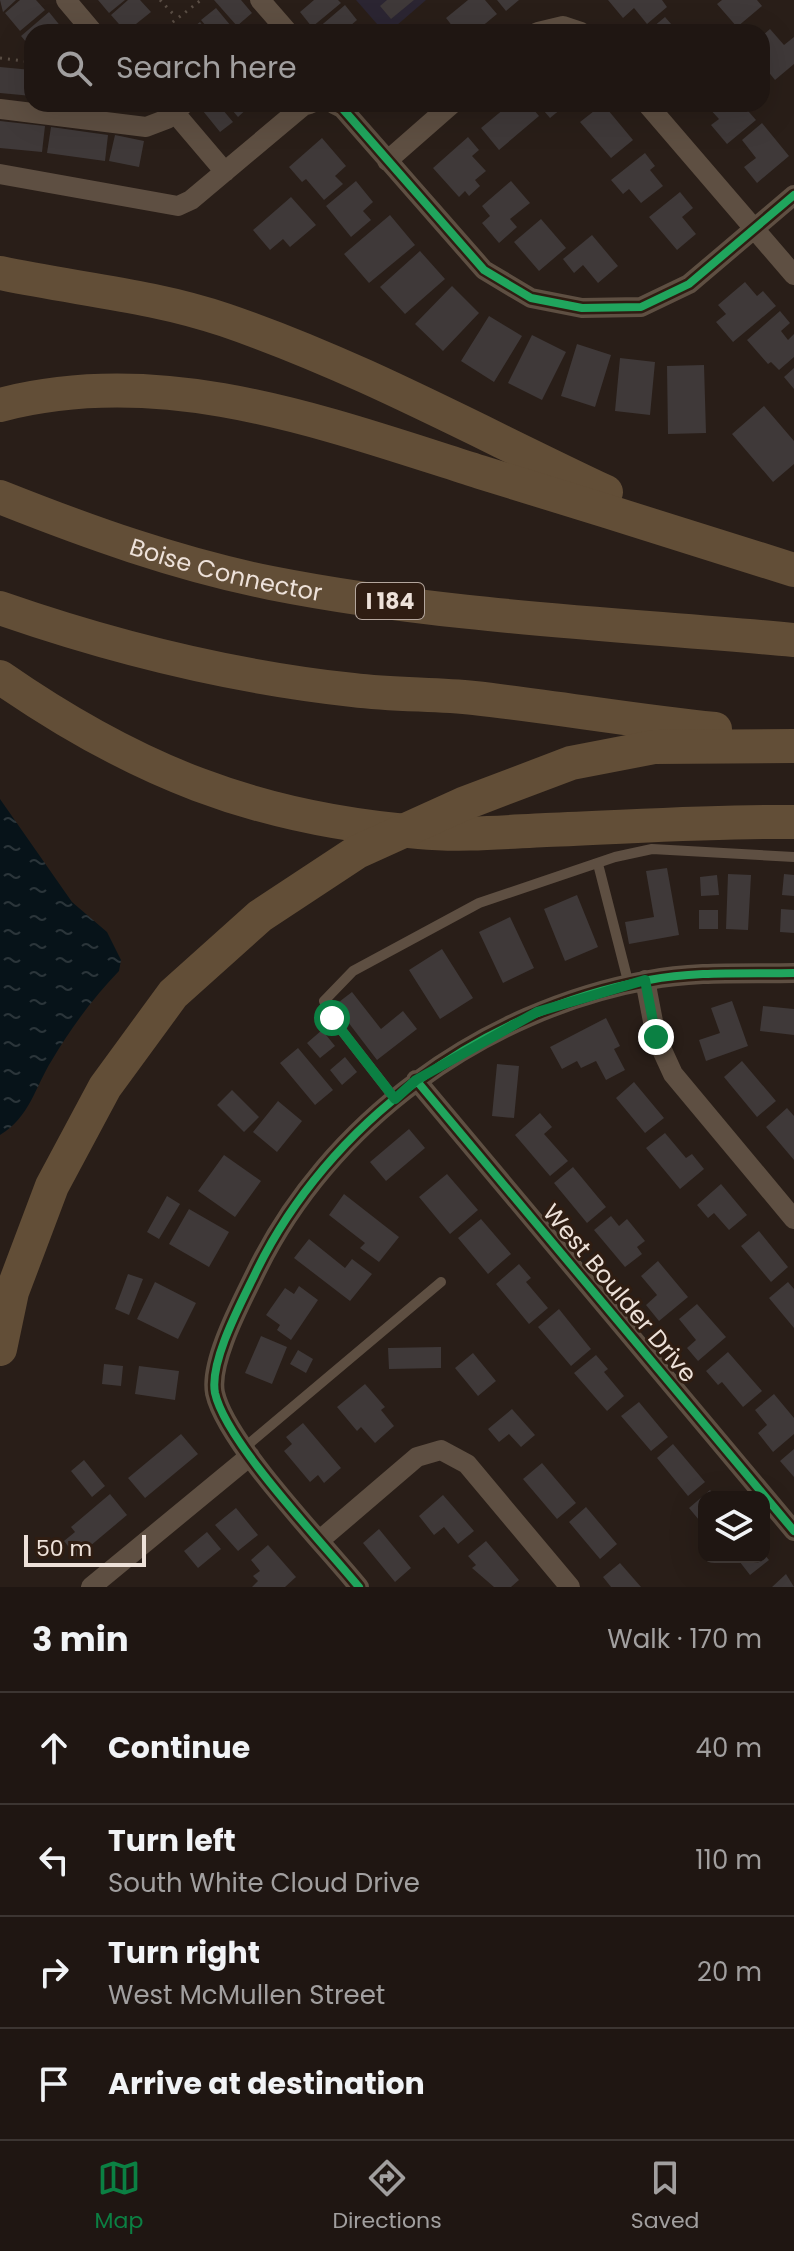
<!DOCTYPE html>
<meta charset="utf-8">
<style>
:root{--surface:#1f1612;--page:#271f1b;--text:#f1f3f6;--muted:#a19f9f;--line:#3c3532;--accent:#0b8043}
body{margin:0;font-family:Poppins,sans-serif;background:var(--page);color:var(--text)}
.controls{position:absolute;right:24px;bottom:24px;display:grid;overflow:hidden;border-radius:16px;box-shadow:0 8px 32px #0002}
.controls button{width:72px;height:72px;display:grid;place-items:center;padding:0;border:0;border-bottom:2px solid var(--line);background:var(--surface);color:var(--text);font:40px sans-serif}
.scale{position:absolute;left:24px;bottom:20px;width:122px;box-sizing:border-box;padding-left:8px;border:4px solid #ede1d9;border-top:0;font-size:22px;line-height:28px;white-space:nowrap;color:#ede1d9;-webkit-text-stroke:6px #2f1d12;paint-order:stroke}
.stop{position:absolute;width:24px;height:24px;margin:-18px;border:6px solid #0b8043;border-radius:50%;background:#fff}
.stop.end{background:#0b8043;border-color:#fff;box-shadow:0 2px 8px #0008}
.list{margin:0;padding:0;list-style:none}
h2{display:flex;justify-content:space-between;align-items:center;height:104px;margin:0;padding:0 32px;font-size:34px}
h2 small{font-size:26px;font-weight:400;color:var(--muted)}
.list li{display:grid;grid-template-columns:52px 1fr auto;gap:24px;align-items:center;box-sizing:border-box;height:112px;padding:0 32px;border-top:2px solid var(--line)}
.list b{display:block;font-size:30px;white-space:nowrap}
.list p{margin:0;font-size:26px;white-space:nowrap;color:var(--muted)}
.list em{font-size:26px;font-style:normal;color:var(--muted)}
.icon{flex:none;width:44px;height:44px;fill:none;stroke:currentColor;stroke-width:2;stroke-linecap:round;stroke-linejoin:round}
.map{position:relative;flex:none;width:794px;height:1587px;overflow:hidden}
.search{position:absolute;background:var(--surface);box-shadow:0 8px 32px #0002;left:24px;right:24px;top:24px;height:88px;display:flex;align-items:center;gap:20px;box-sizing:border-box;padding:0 28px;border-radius:24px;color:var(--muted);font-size:30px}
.sheet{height:552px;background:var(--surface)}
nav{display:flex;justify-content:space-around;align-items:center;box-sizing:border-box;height:112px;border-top:2px solid var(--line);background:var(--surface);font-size:22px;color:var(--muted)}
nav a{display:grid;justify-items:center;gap:4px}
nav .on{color:var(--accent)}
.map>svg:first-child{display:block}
</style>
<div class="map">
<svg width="794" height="1587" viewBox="0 0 794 1587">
<defs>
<pattern id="water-ripples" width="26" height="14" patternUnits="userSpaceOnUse" patternTransform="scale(2)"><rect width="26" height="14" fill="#071319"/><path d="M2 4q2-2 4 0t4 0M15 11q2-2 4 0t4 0" fill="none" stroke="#2b353a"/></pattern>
</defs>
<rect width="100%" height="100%" fill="#291e18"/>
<path fill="#2b2532" d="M356,0h70l-37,32h-5z"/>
<path fill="url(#water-ripples)" d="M0,799l72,103 35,30 14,28 -2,11c-25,26 -49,58 -67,89 -17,27 -22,57 -52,75z"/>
<path fill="#3f3939" d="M0,0h16l-13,12z
M20,0h16l9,10 -25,21 -15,-18z
M98,0h27l-16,13z
M128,0h12l11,12 -25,20 -15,-17z
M214,0h27l11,13 -15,13z
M314,0h24l3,3 -29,24 -12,-15z
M387,0h27l-23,19 -11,-13z
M468,0h17l12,14 -17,14 3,4h-26l-11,-14z
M497,0h22l-13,11z
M608,0h54l5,7 -20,17 -13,-16 -11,10z
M722,0h35l5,6 -25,21 -20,-23z
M345,5l12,15 -14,12h-23l-3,-3z
M216,8l20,24h-25l-10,-12z
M49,12l13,16 -5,4h-25v17l-11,-13z
M665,17l13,15h-31z
M200,22l8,10h-21z
M770,29l14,16 10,-8v27l-19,16 -13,-16v-28z
M0,67l32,3v26l-32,-3z
M212,104h6l15,18 -13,10 -17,-21z
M227,104h22l1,2 -12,11z
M510,104h19l10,12 -40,34 -18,-22z
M538,104h29l-17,14z
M603,104l30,36 -22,18 -31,-36z
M711,104h31l14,16 -29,24 -16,-19 8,-6 -11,-12z
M0,121l45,5 -3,26 -42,-4z
M762,123l27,33 -32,27 -13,-16 12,-9 -14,-18z
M51,127l57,8 -3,26 -58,-8z
M115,135l29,6 -5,26 -30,-6z
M468,137l11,13 -7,6 14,15 -11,9 5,6 -11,10 -4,-5 -6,6 -26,-29z
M322,138l24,28 -11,10 8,8 -19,16 -18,-21 -4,3 -13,-15z
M645,153l10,13 -5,4 13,16 -22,17 -12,-14 -6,5 -12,-14z
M356,181l17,21 -10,9 8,9 -20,17 -25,-31z
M511,181l19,22 -20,16 7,8 -18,16 -17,-20 8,-7 -8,-10z
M680,192l13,16 -11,9 14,17 -19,16 -28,-33z
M291,197l25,28 -26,22 -7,-8 -13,11 -17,-20z
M390,215l25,30 -46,38 -25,-29z
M541,219l25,29 -27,23 -25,-29z
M592,235l26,31 -20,17 -15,-18 -9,8 -11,-14z
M420,251l25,28 -40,35 -25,-27z
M745,282l12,14 6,-5 13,15 -43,36 -17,-20 10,-8 -8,-9z
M452,286l27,27 -36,38 -28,-27z
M780,311l10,12 -9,8 7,9 6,-6v23l-15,13 -8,-8 -3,2 -21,-24z
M489,316l33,20 -28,46 -33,-21z
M532,335l34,17 -24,48 -34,-17z
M577,344l34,11 -16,52 -34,-11z
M620,358l35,4 -5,53 -35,-4z
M704,365l2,68 -38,1 -1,-68z
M794,368v21l-10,-12z
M764,406l30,35v23l-21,18 -41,-48z
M667,868l12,67 -50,9 -4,-22 29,-5 -8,-46z
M728,874l23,1 -3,55 -22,-1z
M784,874l10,1v21l-12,-1z
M717,875l2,20 -18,1 -1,-19z
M577,895l21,52 -33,14 -21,-52z
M781,909l13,1v23l-14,-1z
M699,910h19v19h-19z
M510,917l24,51 -31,15 -24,-51z
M442,949l31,49 -33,21 -31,-49z
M352,992l29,37 22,-18 14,18 -40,31 -42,-55z
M732,1001l16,45 -42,15 -7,-21 21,-7 -9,-25z
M763,1006l31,3v26l-34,-4z
M606,1018l14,28 -6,3 11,21 -19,10 -10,-19 -15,7 -4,-7 -15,8 -12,-22z
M322,1030l13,16 -15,12 -13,-15z
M298,1048l35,42 -18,15 -35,-42z
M345,1057l12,15 -15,13 -12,-15z
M742,1061l34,40 -19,16 -33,-40z
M497,1064l22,2 -5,52 -22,-2z
M634,1082l30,36 -19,15 -29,-35z
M232,1090l27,27 -15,15 -27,-27z
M278,1101l24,20 -25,31 -24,-20z
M787,1108l7,8v44l-28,-33z
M540,1113l12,14 -8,7 24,27 -18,15 -35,-41z
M409,1129l16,19 -39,33 -16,-19z
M665,1133l21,25 6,-4 12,15 -24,20 -34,-41z
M224,1155l37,26 -26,36 -37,-26z
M573,1167l33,40 -19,16 -33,-40z
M447,1174l31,36 -28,24 -31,-37z
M721,1184l26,31 -18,15 -15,-17 -6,5 -11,-13z
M344,1194l55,43 -20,25 -19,-14 5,-5 -36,-28z
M167,1196l13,8 -21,35 -12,-7z
M189,1209l40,23 -20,35 -40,-23z
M611,1216l8,10 8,-7 18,22 -8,6 5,7 -17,13 -31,-37z
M481,1219l30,35 -23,20 -30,-36z
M759,1231l29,36 -17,15 -30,-36z
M309,1239l36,29 7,-9 20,15 -22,27 -56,-43z
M658,1261l30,36 -29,24 -13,-16 11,-10 -16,-19z
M519,1264l12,14 -5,4 22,26 -19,16 -33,-40z
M128,1274l15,5 -14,36 -14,-6z
M155,1282l41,21 -18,36 -41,-20z
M788,1282l6,7v39l-25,-30z
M299,1286l19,14 -27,40 -14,-10 3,-5 -14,-10 19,-27 9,6z
M697,1304l29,33 -28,24 -11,-13 9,-8 -17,-21z
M559,1309l32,40 -20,17 -33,-39z
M261,1336l26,11 -15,37 -27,-11z
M441,1347v21l-52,1 -1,-21z
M298,1350l15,9 -7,14 -16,-9z
M728,1352l34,39 -19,16 -21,-25 -4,3 -12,-14z
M473,1353l23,28 -18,15 -23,-28z
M596,1355l12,14 -4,3 20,24 -17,15 -33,-38z
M104,1364l19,2 -2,20 -19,-2z
M139,1366l40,5 -4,29 -40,-6z
M365,1384l20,23 -4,3 13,16 -19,17 -14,-16 -4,4 -20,-24z
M774,1394l20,24v16l-21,18 -15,-19 9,-8 -12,-15z
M639,1402l29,35 -17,14 -30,-35z
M512,1409l23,26 -14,12 -12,-13 -10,8 -11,-13z
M303,1423l38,45 -17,15 -6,-8 -8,7 -26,-31 8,-7 -6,-7z
M181,1434l17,20 -53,44 -17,-20z
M673,1444l32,38 -17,14 -31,-38z
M794,1449v28l-14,-16z
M84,1460l21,26 -13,11 -21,-26z
M542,1463l34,40 -19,16 -34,-40z
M710,1490l6,7h-12v29l-15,-18z
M110,1494l17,21 -50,42 -13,-16 11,-9 -4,-5z
M443,1495l31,36 -16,13 -14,-17 -10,8 -15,-19z
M586,1507l31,37 -17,15 -31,-37z
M236,1508l22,27 -20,16 -23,-26z
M379,1529l32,39 -16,14 -32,-39z
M207,1532l14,17 -23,19 -14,-17z
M486,1541l33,39 -8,7h-17l-22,-19 4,-3 -8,-9z
M268,1545l28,32 -11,10h-33l6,-6 -5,-5 7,-5 -9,-11z
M764,1554l5,6 -19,15 -14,-18h28z
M620,1563l21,24h-30l-8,-10z
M786,1574l8,13h-22z"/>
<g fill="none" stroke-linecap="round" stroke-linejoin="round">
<path stroke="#5a4e45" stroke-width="3" stroke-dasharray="2 6" stroke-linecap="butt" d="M160,0l16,17
M160,32l41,-32
M0,58l32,4"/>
<path stroke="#5e4f42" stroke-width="10" d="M598,864l31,121
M395,1099l-63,-81 -8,-17 29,-30 126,-68 136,-46 37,-8 142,8
M244,1448l197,-166"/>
<path stroke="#5e4f42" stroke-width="20" d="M66,0l27,32
M260,0l28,32
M538,32l25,-6 18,6
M334,104l8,4 142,162 47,28 51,10 59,-1 48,-23 105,-89
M647,104l147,171
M0,109l146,18 21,-8 17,-15
M174,112l51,60
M387,161l65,-57
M0,174l178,32 13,-6 112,-94 7,-2
M645,980l11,57 17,37 121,145
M416,1080l378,451
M320,1540l97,-83 24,-7 26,14 103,123
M91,1587l159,-131
M359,1587c-35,-43 -133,-144 -144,-194 -6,-31 26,-90 40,-119 73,-152 228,-264 394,-294 47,-9 97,-6 145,-7"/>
<g stroke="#624e37" stroke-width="34">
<path d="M0,273c75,16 152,22 225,47 132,45 255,113 381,172"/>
<path d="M0,405c164,-43 325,18 480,67 105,32 209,65 314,98"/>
<path id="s1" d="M0,497c88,35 177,67 271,86 172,34 349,41 523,57"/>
<path d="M0,608c115,40 233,69 353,82 41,5 81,4 121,8 81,9 161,23 241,31"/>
<path d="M0,677c134,93 255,142 419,155 42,4 85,0 127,-2 83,-3 166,-9 248,-8"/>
<path d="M0,1349l12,-57 40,-106 53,-99 68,-93 87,-78 97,-64 106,-48 108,-41 83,-16 140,-1"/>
</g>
<g stroke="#2f1d12" stroke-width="13">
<path id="cycleway" d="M334,104l8,4 142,162 47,28 51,10 59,-1 48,-23 105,-89
M416,1080l378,451
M359,1587c-35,-43 -133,-144 -144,-194 -6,-31 26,-90 40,-119 73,-152 228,-264 394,-294 47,-9 97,-6 145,-7"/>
</g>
<use href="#cycleway" stroke="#20a55d" stroke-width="8"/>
</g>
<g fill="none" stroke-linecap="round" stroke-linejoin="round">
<path stroke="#0b8043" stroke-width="10" d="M332,1018l63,81 21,-19 121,-68 108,-32 11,57"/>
</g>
<g text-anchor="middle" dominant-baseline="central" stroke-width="6" stroke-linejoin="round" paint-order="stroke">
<rect fill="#2f1d12" stroke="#b4a69d" stroke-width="2" x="356" y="583" width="68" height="36" rx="6"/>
<g font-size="22" font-weight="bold" fill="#ede1d9">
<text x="390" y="601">I 184</text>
</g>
<g font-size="24" fill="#ede1d9" stroke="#2f1d12">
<text stroke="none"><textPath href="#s1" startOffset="238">Boise Connector</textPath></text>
<text transform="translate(620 1293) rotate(50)">West Boulder Drive</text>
</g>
</g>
</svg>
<div class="controls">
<button><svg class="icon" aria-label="layers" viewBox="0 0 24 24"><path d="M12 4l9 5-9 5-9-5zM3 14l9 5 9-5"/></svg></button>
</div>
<div class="scale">50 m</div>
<div class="stop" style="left:332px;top:1018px"></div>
<div class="stop end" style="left:656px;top:1037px"></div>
<div class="search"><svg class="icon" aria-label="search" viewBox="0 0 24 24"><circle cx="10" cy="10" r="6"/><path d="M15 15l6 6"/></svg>Search here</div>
</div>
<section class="sheet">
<h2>3 min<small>Walk · 170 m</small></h2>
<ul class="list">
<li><svg class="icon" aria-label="ahead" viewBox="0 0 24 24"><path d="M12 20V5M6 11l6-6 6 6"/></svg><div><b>Continue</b></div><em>40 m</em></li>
<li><svg class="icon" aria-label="left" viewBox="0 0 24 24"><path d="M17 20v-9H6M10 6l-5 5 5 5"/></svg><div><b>Turn left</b><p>South White Cloud Drive</p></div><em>110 m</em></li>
<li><svg class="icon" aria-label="right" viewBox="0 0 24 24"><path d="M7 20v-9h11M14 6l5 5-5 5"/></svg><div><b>Turn right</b><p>West McMullen Street</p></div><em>20 m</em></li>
<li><svg class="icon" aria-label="arrive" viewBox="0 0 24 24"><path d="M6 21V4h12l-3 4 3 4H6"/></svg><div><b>Arrive at destination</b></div></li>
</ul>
</section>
<nav>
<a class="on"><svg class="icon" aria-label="map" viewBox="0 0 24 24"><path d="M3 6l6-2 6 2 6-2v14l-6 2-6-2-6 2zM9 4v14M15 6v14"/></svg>Map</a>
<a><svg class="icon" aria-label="directions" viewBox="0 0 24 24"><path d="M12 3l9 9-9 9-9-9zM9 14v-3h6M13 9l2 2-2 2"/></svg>Directions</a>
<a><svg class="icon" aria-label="saved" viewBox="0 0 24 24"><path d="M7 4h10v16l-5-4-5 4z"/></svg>Saved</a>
</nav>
